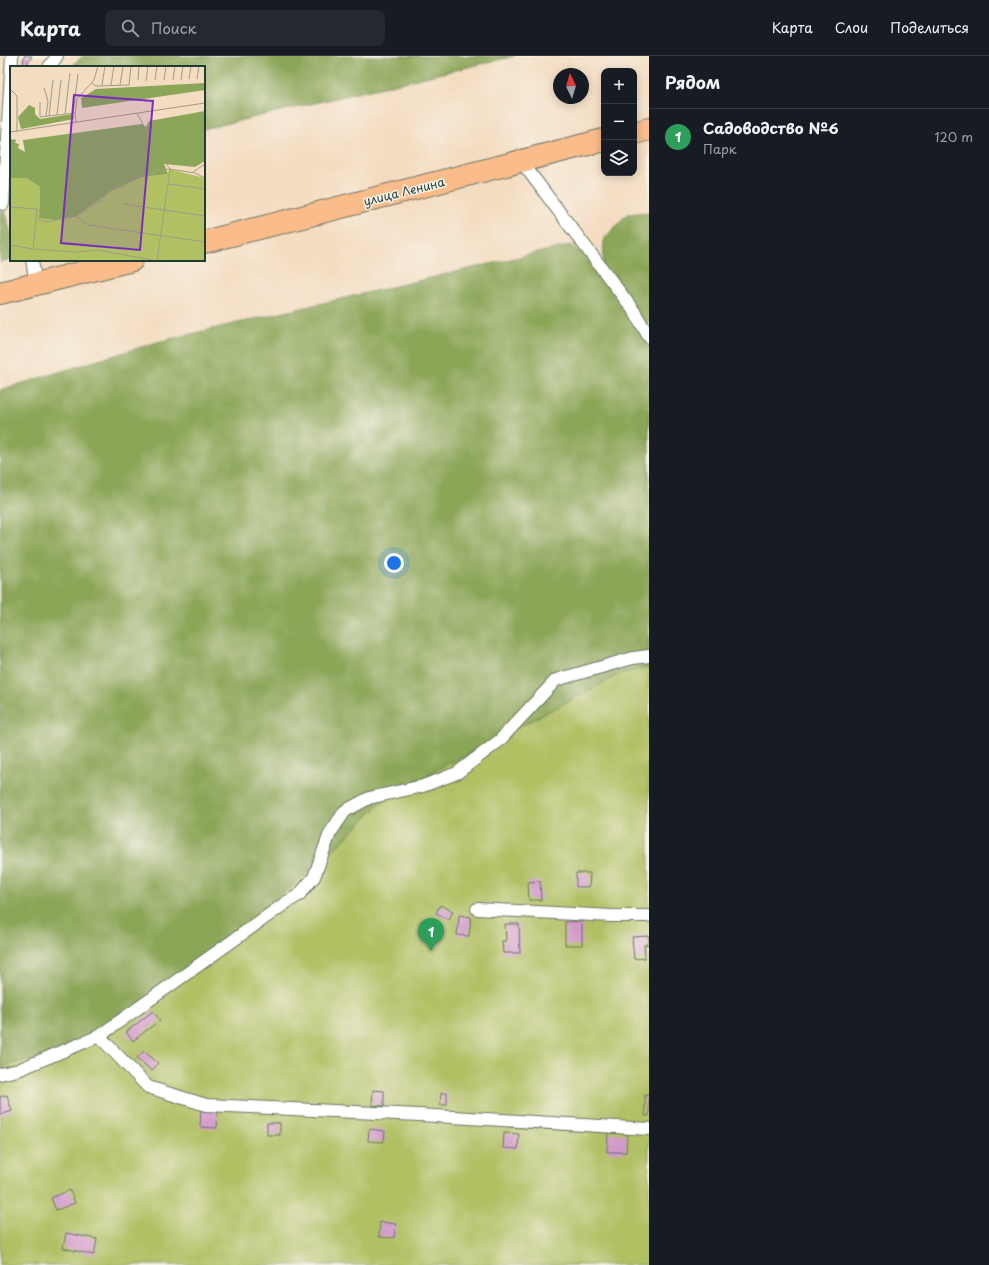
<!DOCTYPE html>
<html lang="ru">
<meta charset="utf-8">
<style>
:root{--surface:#171b24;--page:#242831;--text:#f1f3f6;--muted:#9ea1a6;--line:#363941;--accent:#d1495b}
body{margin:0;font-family:"Playpen Sans",sans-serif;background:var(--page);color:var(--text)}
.controls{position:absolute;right:12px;top:12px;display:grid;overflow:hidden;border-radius:8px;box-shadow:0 2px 10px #0003}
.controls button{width:36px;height:36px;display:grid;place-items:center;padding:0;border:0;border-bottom:1px solid var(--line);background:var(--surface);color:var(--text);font:20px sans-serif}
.compass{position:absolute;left:553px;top:12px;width:36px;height:36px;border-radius:50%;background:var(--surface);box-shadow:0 2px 10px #0003;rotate:355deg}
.you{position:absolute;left:394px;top:507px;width:14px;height:14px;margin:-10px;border:3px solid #fff;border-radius:50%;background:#1a73e8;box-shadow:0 0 0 6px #1a73e833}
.badge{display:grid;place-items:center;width:26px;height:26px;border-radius:50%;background:var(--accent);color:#fff;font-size:13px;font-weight:700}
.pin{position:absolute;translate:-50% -33px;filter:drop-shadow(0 1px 2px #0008)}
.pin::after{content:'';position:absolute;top:21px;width:14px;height:12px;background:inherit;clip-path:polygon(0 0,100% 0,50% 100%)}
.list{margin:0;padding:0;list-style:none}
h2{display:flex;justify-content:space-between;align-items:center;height:52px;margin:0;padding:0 16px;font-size:17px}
h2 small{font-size:13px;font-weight:400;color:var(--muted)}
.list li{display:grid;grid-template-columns:26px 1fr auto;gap:12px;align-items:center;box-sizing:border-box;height:56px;padding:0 16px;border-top:1px solid var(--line)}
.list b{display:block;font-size:15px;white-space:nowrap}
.list p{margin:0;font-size:13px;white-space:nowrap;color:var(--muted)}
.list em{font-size:13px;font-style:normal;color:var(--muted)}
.icon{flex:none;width:22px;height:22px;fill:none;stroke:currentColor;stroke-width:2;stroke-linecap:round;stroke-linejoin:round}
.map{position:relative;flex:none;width:649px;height:1209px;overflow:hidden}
header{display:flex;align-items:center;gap:24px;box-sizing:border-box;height:56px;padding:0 20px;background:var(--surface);border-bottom:1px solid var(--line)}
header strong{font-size:19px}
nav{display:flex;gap:22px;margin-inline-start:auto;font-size:14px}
.search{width:280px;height:36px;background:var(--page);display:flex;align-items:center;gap:10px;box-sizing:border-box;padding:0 14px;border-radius:8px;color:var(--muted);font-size:15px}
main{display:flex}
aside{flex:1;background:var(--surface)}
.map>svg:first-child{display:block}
</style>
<header>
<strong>Карта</strong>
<div class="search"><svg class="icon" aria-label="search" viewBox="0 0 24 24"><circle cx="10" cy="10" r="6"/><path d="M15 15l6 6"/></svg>Поиск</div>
<nav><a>Карта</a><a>Слои</a><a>Поделиться</a></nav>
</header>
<main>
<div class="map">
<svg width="649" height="1209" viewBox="0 0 649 1209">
<rect width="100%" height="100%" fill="#f7f3e8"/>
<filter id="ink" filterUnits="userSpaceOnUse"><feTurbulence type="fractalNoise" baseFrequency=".025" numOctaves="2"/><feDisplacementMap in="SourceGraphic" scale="8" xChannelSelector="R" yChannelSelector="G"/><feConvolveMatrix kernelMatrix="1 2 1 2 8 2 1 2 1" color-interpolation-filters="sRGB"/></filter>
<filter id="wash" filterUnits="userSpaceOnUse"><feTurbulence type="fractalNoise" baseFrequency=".012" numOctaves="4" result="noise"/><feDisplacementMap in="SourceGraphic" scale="16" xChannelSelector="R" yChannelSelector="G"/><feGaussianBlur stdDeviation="0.9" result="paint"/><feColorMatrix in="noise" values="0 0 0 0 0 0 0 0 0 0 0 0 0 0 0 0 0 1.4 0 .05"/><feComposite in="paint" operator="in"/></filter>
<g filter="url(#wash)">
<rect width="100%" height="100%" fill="#f4dcc0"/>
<path fill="#b0c063" stroke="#687e4c" d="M649,611v598h-649v-198l104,-28 217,-177 68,-67 231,-121z"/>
<path fill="#8ca659" stroke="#567246" d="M83,0h432l-311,73v-62h-133z
M4,155l7,21v27l-11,3v-50z
M649,156v455l-29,7 -231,121 -68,67 -217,177 -104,28v-677l161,-49 410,-96 32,24 1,-30 23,-25z"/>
<g id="blocks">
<path fill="#d199ca" d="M24,0h8l-7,11h-2z
M576,817h14l-1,14h-13z
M540,825l1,19h-12l-1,-18z
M440,849l13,6 -4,9 -13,-7z
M459,859l12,2 -2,19 -12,-1z
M582,865v24h-17v-23z
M505,868h14l1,29h-17l-1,-12h4z
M649,880v8l-5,1 1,13 -11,1 -2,-22z
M153,955l7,9 -27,21 -7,-9z
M144,995l14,12 -6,8 -15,-13z
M373,1034l11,1v15l-12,-1z
M441,1037h6v12h-7z
M7,1039l5,16 -12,4v-18z
M645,1039h4v21h-4z
M201,1053h17l-1,19 -17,-1z
M267,1067h13v12h-13z
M369,1073l16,2 -1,11 -16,-1z
M504,1077l15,1 -1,15 -15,-1z
M608,1077l19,1 -1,18h-19z
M70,1134l5,13 -19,7 -5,-12z
M380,1166l16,2 -2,14 -15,-1z
M66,1177l31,6 -3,16 -31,-7z"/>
</g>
</g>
<g filter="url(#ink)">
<use href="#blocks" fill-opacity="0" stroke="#6a7565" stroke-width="1"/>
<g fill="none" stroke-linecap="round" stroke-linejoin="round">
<g stroke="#6a7565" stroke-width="14">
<path id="lane" d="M49,11l8,-11
M521,105l113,150 15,26
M3,148l9,-148
M32,204l4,24
M477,853l135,7h37
M99,980l49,51 58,18 213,10 230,14
M0,1018l18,-4 81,-34 188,-134 12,-7 15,-18 16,-44 15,-22 24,-13 54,-12 34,-13 42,-32 57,-61 77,-22 16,-2"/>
</g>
<g stroke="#6a7565" stroke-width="24">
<path id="primary" d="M634,77l15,-4
M204,186l400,-102
M0,237l132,-33"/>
</g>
<use href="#lane" stroke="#fff" stroke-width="12"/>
<use href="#primary" stroke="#f9bc8a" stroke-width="22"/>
</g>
</g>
<g text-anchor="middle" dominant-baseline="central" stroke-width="3" stroke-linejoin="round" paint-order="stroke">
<g font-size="12" fill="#1f3d34" stroke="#f7f3e8">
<text transform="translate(404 135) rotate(-14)">улица Ленина</text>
</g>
</g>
<g transform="translate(10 10)">
<rect width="195" height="195" fill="#f4dcc0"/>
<path d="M159,103l36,9v83h-195v-83h16l14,9 -1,31 104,-41 25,-3z" fill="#b0c063"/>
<path d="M195,17v7l-123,18 -1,-10 15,-9zM19,39l6,3v6l5,5 33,-5 1,5 -53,10 -3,-12zM195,45v50l-10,6 -31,-3 4,10 -25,3 -29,12 -38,27 -20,4 -17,-2 1,-31 -14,-9h-16v-39l6,1 -1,3 4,1 -1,4 7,4 -2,-12 119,-16 4,3 3,-6z" fill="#8ca659"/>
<path fill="none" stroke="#9f9c88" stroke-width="1" d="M179,13l2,-13M187,13l2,-13M128,14l1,-14M145,14l2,-14M154,14l2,-14M163,14l2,-14M171,14l2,-14M136,15l2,-15M82,17l4,3 33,-1 2,-19M92,19l3,-19M101,19l3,-19M110,19l3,-19M34,22l4,13 -2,15M0,23l7,7v36M30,36v15l35,-4 1,10M63,47l5,-39M65,47l2,-14 17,-19 4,-14M127,47l24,45 9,11 -13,92M55,48l5,-41M47,49l4,-35M39,50l4,-36M0,66l195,-29M183,106l12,-8M159,118l36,5M113,138l82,12M0,141l27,2 -4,40 42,3 23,-2 59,11M66,150l12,9 117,17M26,153l11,3 29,-6 26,-16 6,-9 14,-4 13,-10 16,-2 7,-5 12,-1 25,4 10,5M0,179l23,4"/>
<path fill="#7b2cbf" fill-opacity="0.15" stroke="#7b2cbf" stroke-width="2" d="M64,29l79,6 -13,149 -79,-7z"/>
<rect width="195" height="195" fill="none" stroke="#1f3d34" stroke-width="2"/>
</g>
</svg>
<div class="controls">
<button>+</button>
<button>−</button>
<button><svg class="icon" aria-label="layers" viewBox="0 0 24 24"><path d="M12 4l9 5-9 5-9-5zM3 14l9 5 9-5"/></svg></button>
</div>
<svg class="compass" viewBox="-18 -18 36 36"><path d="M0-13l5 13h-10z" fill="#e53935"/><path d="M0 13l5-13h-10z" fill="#9ea1a6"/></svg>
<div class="you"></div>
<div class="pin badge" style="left:431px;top:895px;background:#2e9e5b">1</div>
</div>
<aside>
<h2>Рядом<small></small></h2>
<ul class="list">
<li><span class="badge" style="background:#2e9e5b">1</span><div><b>Садоводство №6</b><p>Парк</p></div><em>120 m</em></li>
</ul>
</aside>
</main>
